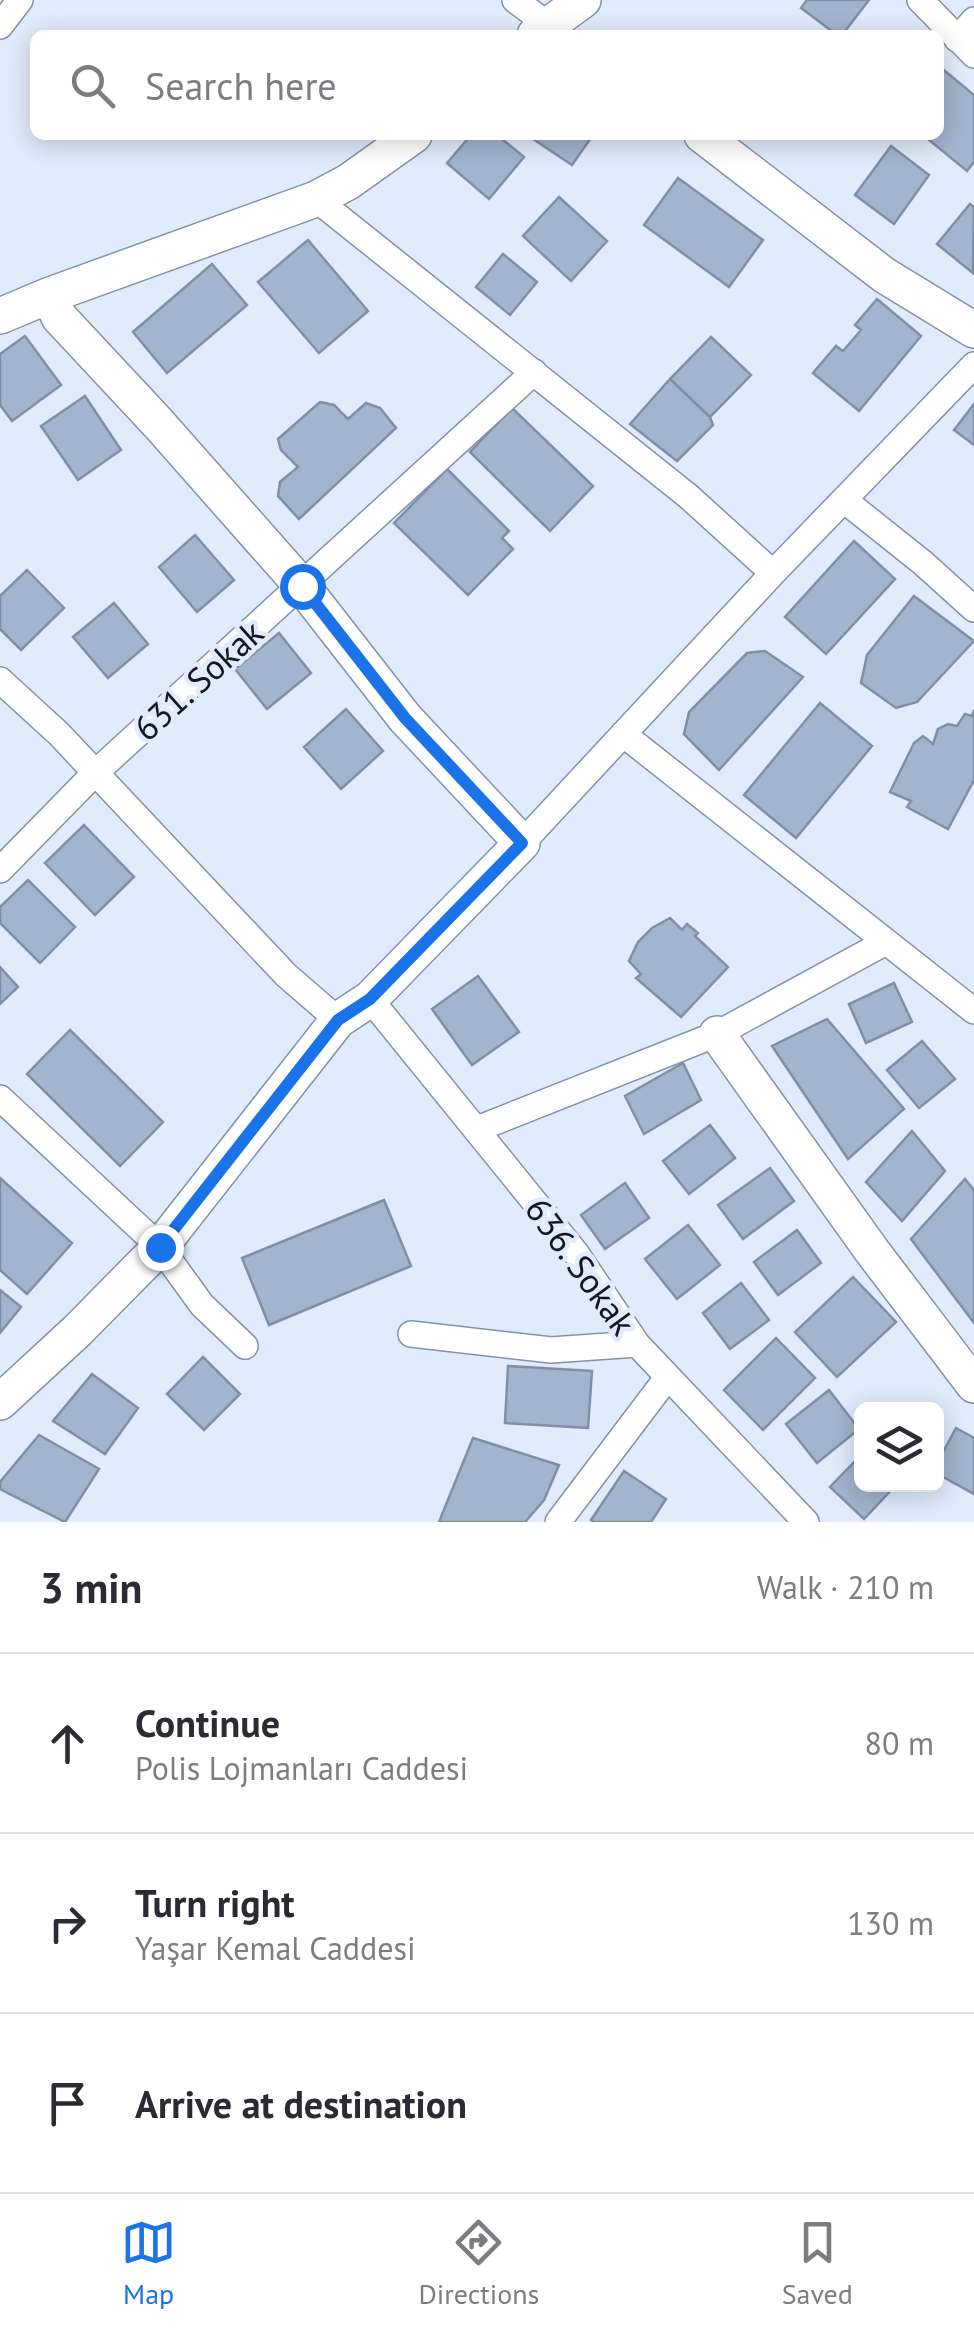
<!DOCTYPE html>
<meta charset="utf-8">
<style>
:root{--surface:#fff;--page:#f7f7f7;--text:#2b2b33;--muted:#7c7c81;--line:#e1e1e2;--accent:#1a73e8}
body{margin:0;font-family:"PT Sans",sans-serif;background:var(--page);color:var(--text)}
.controls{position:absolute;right:30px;bottom:30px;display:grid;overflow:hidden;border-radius:15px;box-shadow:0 5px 25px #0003}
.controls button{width:90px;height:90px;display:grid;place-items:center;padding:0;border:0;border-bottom:2px solid var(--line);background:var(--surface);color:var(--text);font:50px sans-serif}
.stop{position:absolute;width:30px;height:30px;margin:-22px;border:8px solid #1a73e8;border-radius:50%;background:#fff}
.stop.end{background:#1a73e8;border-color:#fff;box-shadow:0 2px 10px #0008}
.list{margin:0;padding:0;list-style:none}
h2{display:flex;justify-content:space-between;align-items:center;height:130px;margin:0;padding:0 40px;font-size:42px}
h2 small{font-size:32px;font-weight:400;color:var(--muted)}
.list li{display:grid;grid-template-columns:65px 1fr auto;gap:30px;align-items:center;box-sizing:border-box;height:180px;padding:0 40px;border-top:2px solid var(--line)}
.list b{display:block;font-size:38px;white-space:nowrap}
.list p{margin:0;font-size:32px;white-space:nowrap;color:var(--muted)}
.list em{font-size:32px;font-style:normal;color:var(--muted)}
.icon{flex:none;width:55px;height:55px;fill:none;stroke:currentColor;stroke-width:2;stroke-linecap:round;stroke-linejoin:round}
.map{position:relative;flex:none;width:974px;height:1522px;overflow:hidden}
.search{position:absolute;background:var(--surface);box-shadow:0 5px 25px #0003;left:30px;right:30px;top:30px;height:110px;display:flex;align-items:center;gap:25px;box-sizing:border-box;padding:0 35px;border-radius:15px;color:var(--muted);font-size:38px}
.sheet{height:670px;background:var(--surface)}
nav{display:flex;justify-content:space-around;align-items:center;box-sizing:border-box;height:140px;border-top:2px solid var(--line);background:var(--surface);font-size:28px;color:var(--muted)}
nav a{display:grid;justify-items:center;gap:5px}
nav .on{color:var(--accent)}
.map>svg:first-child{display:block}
</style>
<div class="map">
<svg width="974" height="1522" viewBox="0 0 974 1522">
<rect width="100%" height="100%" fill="#e0ebfb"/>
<path fill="#a3b4ce" stroke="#7f8fa8" stroke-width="2.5" d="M807,0h62l-27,35h-5l-36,-27z
M939,66l35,29v67l-7,9 -44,-36h16z
M471,135h26l27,22 -35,42 -42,-36z
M527,135h66l-21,30z
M891,146l38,29 -35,49 -39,-29z
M678,178l85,62 -34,47 -85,-62z
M559,197l48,44 -36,40 -48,-45z
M970,204l4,3 -1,66 -36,-29z
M308,240l60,71 -49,42 -61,-71z
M503,254l34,28 -27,33 -34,-28z
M212,264l35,41 -80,68 -34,-41z
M877,299l44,37 -62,75 -46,-38 23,-27 7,5 18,-21 -6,-5z
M25,336l36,49 -49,36 -12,-16v-51z
M711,337l40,38 -41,42 -40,-38z
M670,379l40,38 3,8 -36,36 -47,-37z
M85,396l36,54 -43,30 -37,-54z
M320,402l14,3 14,14 18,-16 14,5 16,20 -97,91 -21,-23 2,-14 18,-15 -17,-17 -3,-11z
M974,404v41l-20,-15z
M512,408l81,78 -43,45 -80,-79z
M447,469l62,62 -7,7 11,11 -45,46 -74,-72z
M195,535l39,45 -37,32 -38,-45z
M854,541l41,38 -69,75 -41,-37z
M27,570l37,38 -43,42 -21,-21v-33z
M914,596l60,45 -57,61 -21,6 -35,-25 6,-28z
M114,603l34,41 -40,34 -35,-41z
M279,633l32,40 -44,36 -32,-40z
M765,651l38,26 -84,93 -35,-36 5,-22 58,-59z
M820,703l52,43 -76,92 -52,-43z
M346,709l37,42 -42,38 -37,-42z
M974,710v70l-26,49 -41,-22 4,-6 -21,-9 24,-49 9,-7 10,8 5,-15 10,-5 9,2 8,-12 7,2z
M84,825l50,52 -39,38 -50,-52z
M28,880l47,47 -35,36 -40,-40v-16z
M670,918l12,12 5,-6 11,9 -3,3 33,31 -47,50 -45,-39 5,-4 -12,-13 9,-19 14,-14z
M0,967l18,20 -18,17z
M478,976l41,56 -47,33 -40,-56z
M894,983l18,39 -46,21 -17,-39z
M827,1019l77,90 -56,50 -76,-113z
M70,1030l93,92 -43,44 -93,-92z
M922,1041l33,38 -36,29 -32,-38z
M683,1063l18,37 -57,34 -19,-38z
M710,1125l25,33 -46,36 -26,-33z
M912,1131l33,40 -43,50 -36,-39z
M770,1168l24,33 -51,38 -25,-34z
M0,1178l72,65 -45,51 -27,-24z
M965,1179l9,11v133l-63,-84z
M625,1183l24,35 -44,31 -24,-34z
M384,1200l27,66 -142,59 -27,-67z
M688,1225l32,40 -43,34 -32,-40z
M797,1230l24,33 -43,32 -24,-33z
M853,1277l43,45 -59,55 -42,-45z
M741,1283l28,37 -39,29 -27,-36z
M0,1290l21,17 -21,26z
M776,1338l39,40 -52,52 -39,-40z
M203,1357l37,37 -36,36 -37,-36z
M508,1366l84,5 -4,57 -83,-5z
M92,1374l46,34 -33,46 -52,-33z
M829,1390l30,39 -42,34 -31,-39z
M956,1428l18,10v56l-38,-21v-8z
M39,1435l60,34 -34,53 -65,-33v-7z
M473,1438l86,27 -15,35 -19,22h-86z
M862,1454v30h35l-33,35 -34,-32z
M624,1471l42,28 -15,23h-57l-3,-2z"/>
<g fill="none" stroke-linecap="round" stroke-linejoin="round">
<g stroke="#8292aa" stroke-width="28">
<path id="street" d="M515,0l32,24
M920,0l54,55
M0,26l20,-26
M957,39l17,-19
M316,199l372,297 85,77
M844,500l79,63 51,46
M0,680l59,54 227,241 52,45
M623,734l351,277
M522,843l251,-270 201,-208
M0,870l95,-97 439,-401
M370,999l206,254 61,91 169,178
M0,1098l160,149 42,58 43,41
M477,1129l240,-95 169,-92
M411,1334l140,16 86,-6
M558,1522l109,-144"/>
</g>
<g stroke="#8292aa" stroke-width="38">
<path id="secondary" d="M535,35l48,-35
M702,135l182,140 90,55
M0,316l50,-21 266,-96 32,-17 66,-47
M717,1034l155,217 102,134
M0,1402l77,-71 83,-84 178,-227 32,-21 152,-156 -117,-125 -103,-132 -144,-163 -99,-106 -9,-22"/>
</g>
<use href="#street" stroke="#fff" stroke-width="25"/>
<use href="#secondary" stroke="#fff" stroke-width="35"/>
</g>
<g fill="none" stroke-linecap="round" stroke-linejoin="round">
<path stroke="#1a73e8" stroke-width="12" d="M160,1247l178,-227 32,-21 152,-156 -117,-125 -103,-132"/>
</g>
<g text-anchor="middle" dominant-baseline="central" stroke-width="9" stroke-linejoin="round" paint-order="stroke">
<g font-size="35" fill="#111821" stroke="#e0ebfb">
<text transform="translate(198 680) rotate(-42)">631. Sokak</text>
<text transform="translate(581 1266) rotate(54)">636. Sokak</text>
</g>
</g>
</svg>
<div class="controls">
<button><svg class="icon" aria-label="layers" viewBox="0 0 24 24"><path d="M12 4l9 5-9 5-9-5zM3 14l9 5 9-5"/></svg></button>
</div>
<div class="stop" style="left:302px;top:586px"></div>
<div class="stop end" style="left:160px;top:1247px"></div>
<div class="search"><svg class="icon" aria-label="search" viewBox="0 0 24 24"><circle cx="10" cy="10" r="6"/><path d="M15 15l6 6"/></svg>Search here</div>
</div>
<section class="sheet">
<h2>3 min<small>Walk · 210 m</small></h2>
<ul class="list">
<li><svg class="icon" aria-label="ahead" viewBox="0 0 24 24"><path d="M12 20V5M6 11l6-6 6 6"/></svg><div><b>Continue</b><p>Polis Lojmanları Caddesi</p></div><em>80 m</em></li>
<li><svg class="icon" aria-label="right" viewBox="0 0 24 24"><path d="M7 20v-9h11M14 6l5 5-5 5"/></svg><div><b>Turn right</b><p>Yaşar Kemal Caddesi</p></div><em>130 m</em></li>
<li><svg class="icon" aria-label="arrive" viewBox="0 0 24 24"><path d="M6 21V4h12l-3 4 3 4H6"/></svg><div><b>Arrive at destination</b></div></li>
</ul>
</section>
<nav>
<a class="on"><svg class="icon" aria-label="map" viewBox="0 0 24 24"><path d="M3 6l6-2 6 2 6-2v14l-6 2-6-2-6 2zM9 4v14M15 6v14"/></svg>Map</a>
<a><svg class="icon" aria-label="directions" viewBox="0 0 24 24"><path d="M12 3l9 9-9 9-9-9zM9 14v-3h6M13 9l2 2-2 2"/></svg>Directions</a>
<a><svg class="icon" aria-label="saved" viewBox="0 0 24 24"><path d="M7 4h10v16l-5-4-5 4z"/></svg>Saved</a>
</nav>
